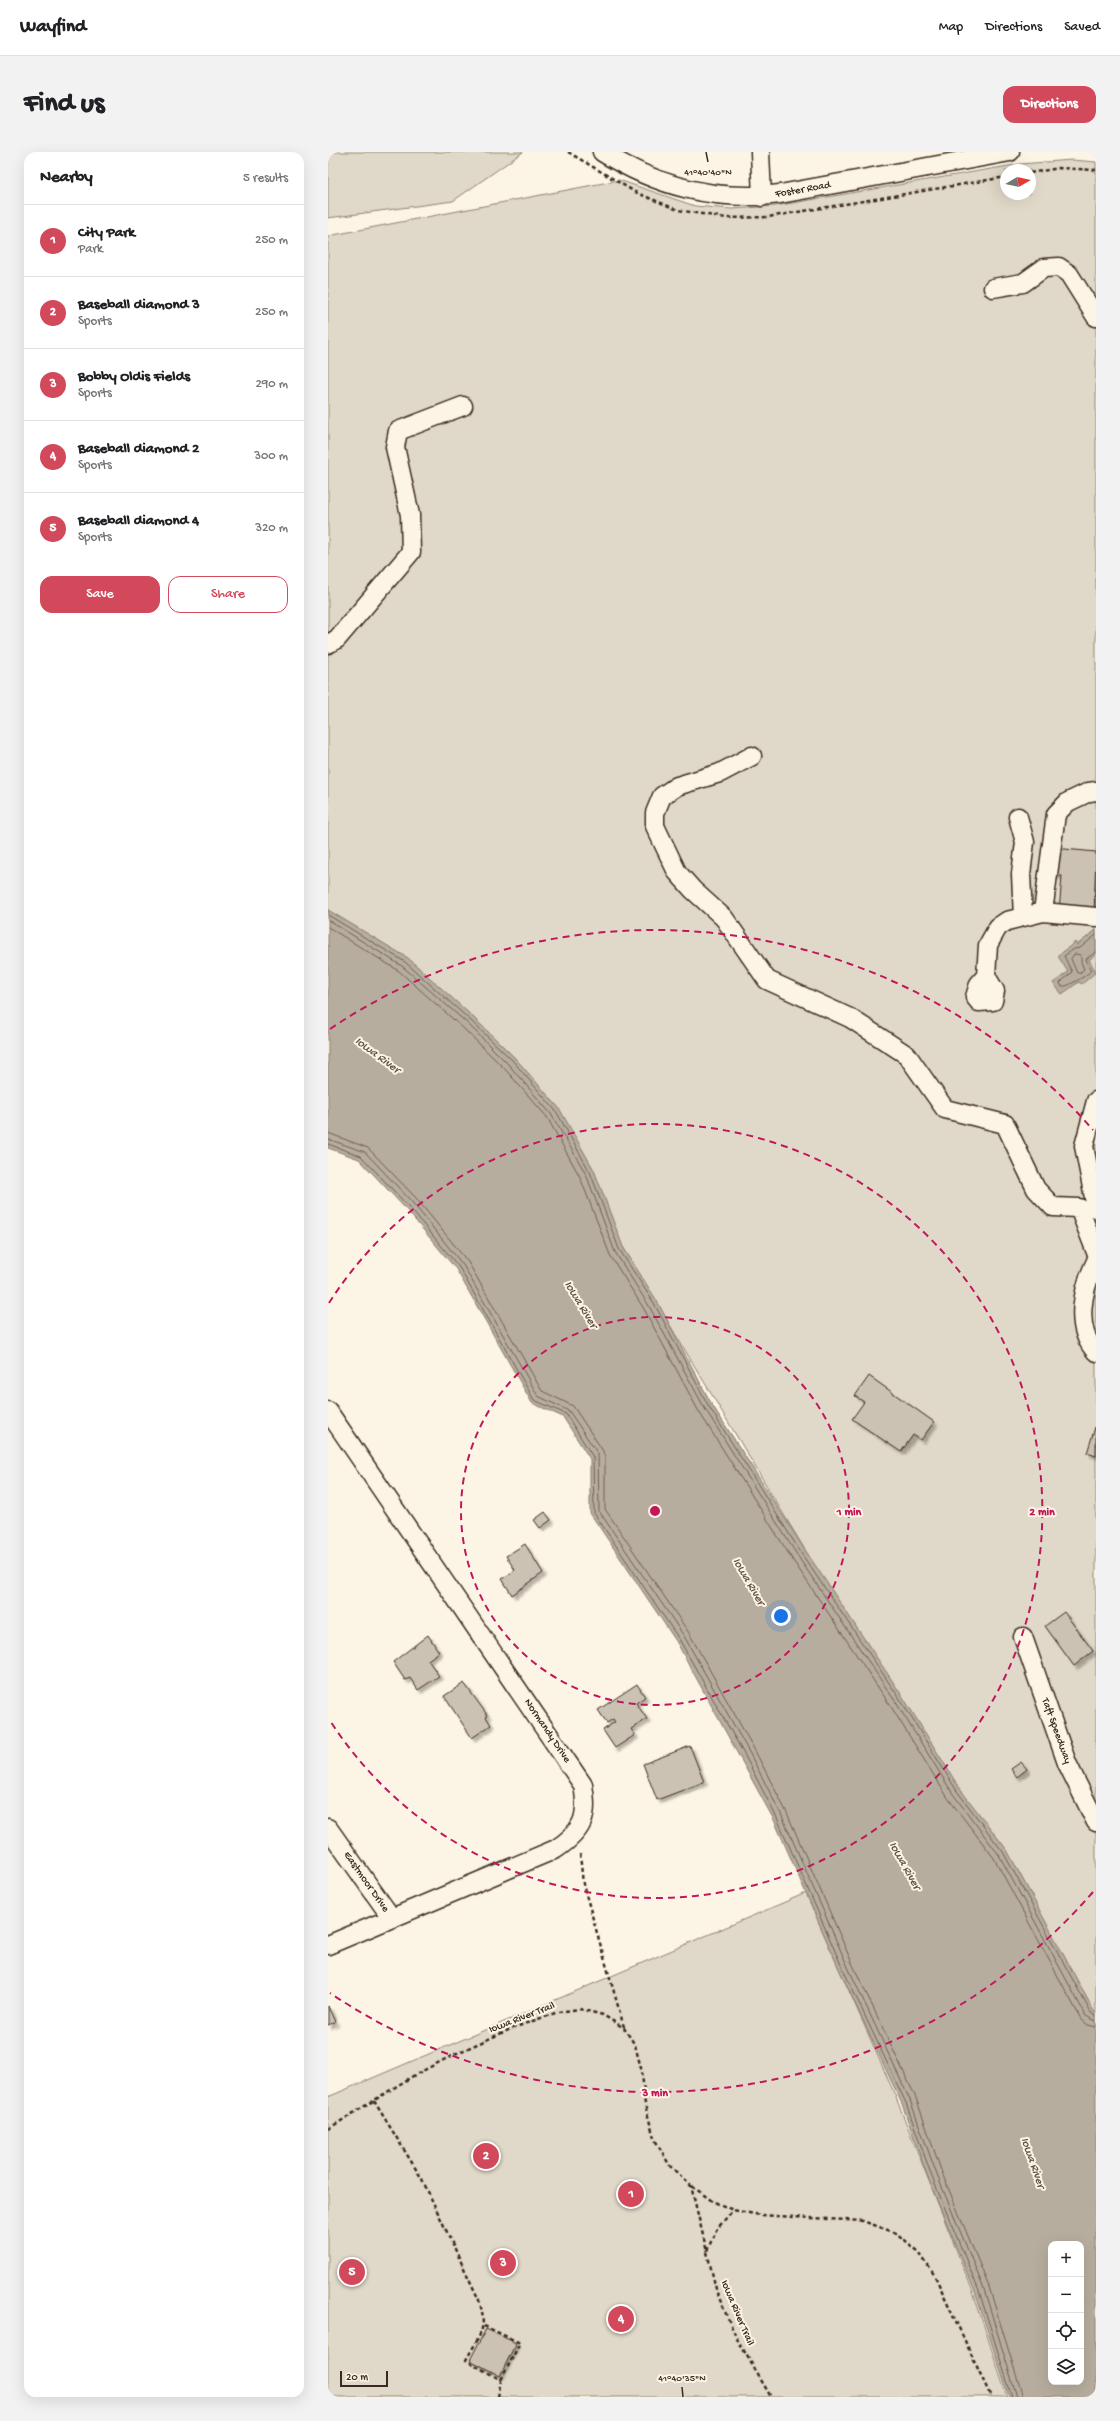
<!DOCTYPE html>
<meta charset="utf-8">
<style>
:root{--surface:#fff;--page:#f2f2f2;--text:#202124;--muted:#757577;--line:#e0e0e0;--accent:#d1495b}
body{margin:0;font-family:"Gochi Hand",sans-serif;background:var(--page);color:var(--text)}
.controls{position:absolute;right:12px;bottom:12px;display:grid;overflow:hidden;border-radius:8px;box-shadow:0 4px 16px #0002}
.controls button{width:36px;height:36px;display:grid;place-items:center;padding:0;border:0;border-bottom:1px solid var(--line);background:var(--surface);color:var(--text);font:20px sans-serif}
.compass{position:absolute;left:672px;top:12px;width:36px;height:36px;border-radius:50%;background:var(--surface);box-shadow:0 4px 16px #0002;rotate:81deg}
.scale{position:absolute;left:12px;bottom:10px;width:48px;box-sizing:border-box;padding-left:4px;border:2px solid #3b2a1e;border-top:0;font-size:11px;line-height:14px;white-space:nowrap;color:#3b2a1e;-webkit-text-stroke:3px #fcf5e5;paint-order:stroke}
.you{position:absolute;left:453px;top:1464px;width:14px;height:14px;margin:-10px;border:3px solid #fff;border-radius:50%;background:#1a73e8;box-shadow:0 0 0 6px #1a73e833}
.badge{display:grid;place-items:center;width:26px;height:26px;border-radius:50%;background:var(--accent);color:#fff;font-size:13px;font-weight:700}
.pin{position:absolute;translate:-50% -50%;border:2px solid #fff;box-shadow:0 1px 4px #0006}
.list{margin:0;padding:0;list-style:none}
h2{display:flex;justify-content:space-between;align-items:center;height:52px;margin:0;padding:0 16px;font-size:17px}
h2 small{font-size:13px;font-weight:400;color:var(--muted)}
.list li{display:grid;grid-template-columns:26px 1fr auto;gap:12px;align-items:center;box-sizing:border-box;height:72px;padding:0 16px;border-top:1px solid var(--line)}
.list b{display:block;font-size:15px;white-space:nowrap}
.list p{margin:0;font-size:13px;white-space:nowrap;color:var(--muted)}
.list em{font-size:13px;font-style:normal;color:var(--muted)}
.actions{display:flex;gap:8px;padding:12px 16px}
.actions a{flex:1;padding:9px 0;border:1px solid var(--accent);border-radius:12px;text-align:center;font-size:14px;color:var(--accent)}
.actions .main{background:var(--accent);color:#fff}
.icon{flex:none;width:22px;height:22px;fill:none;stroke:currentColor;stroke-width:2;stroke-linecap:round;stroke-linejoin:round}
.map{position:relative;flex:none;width:768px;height:2245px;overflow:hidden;border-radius:12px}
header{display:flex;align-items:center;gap:24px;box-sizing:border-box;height:56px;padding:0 20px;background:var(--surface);border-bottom:1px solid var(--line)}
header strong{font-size:19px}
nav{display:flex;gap:22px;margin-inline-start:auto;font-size:14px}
.intro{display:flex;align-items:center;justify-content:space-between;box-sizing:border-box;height:96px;padding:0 24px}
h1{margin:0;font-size:28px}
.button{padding:10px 18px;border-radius:12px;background:var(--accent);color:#fff;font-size:14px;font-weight:700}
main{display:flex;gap:24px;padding:0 24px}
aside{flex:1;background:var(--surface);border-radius:12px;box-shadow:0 4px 16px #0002}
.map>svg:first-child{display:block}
</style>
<header>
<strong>Wayfind</strong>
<nav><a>Map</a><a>Directions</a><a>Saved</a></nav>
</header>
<div class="intro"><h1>Find us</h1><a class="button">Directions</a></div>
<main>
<aside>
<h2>Nearby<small>5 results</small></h2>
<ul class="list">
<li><span class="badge">1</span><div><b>City Park</b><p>Park</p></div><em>250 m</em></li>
<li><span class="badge">2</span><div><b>Baseball diamond 3</b><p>Sports</p></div><em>250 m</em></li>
<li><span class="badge">3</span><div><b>Bobby Oldis Fields</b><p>Sports</p></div><em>290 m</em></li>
<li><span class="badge">4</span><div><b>Baseball diamond 2</b><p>Sports</p></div><em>300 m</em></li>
<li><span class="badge">5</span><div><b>Baseball diamond 4</b><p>Sports</p></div><em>320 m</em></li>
</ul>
<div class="actions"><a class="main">Save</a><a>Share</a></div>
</aside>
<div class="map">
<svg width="768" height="2245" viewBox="0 0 768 2245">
<defs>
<filter id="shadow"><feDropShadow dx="3.5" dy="3.5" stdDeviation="1" flood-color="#0004"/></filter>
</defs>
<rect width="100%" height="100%" fill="#fcf5e5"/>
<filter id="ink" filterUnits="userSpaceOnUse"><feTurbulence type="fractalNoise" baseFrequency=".025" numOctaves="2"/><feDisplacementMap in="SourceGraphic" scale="8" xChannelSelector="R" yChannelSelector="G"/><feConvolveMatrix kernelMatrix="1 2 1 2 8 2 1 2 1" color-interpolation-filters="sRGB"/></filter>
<g filter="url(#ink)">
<path fill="#e0d8c8" stroke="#8e8173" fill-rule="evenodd" d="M0,0h195l-70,49 -125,17z
M744,8l24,2v1865l-3,2 -470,-782 -295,-334v-677l291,-56 76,26 37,3 43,-3 245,-42zM678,18h24v24h-24z
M478,1741l89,202 78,197 34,105h-679v-300z"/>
<path fill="#b7ad9e" stroke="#85796b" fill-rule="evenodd" d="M0,758l80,48 65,59 42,41 44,50 35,62 29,77 34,54 54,102 96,150 96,144 57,92 47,61 89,165v382h-87l-34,-105 -47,-114 -26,-74 -63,-135 -65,-149 -98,-179 -86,-128v-54l-27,-42 -31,-14 -76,-134 -51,-61 -46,-49 -31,-11zM723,2092h30v138h-30z
M768,778v24l-7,6 7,12 -14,12 -3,-2 -17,12 -9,-11 15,-11 -10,-16 17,-14 2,3z"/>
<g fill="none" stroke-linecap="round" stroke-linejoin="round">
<path stroke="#6d5e51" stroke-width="1" d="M0,763l77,47 65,58 42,40 44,51 34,61 29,77 35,54 54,102 95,151 97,143 57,92 46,61 88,161 5,3
M0,768l74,46 65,57 41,41 43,50 35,60 29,78 34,54 55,101 95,151 96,143 58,93 46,61 87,161 10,5
M0,775l71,44 64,57 41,40 43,49 33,60 30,78 34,54 54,101 96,152 96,143 58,93 46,60 87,161 7,6 8,2
M768,783l-16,13 -6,1 -10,7 8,16 -12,11 2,4c5,0 24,-11 29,-16l-5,-12 10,-7
M747,802l6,1v7l3,7 -4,4h-3l-6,-14z
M0,981l40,15 48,50 52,64 74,129 31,15 30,45 2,7v51l84,124 65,116 33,64 65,150 64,135 26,75 47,114 34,110
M0,987l37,13 47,50 51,63 75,131 31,15 29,43 1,57 85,125 65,116 33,64 65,149 63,135 27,75 47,114 33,108
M0,992l33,12 47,50 51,61 75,133 32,14 27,43 1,56 85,126 65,115 33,64 65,149 64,136 26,74 47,114 33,106"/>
</g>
<path fill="#ccc2b3" stroke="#3b2a1e" filter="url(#shadow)" d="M726,696l42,4 -2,63 -35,-3 3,-36 -11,-1z
M541,1224l65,46 -13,18 -8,-5 -12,17 -49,-33 12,-17 -9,-6z
M768,1272v32l-9,-3z
M217,1360l6,8 -11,8 -6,-8z
M197,1392l18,29 -31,22 -10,-16 13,-9 -9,-14z
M736,1460l29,39 -19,15 -29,-40z
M100,1483l11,17 -11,8 11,16 -21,14 -8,-12 -5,2 -12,-18z
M136,1531l24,33 -2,1 5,8 -19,13 -28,-42z
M309,1532l8,13 -9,6 11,16 -16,10 4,6 -20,13 -12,-18 12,-8 -2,-3 -6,4 -9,-13z
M362,1594l14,36 -47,18 -14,-36z
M693,1610l6,7 -10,8 -6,-8z
M0,1854l7,16 -7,3z
M158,2177l30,14 -16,33 -30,-16z"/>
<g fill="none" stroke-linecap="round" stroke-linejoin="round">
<g stroke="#3b2a1e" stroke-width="21">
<path id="minor" d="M274,0c54,34 115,50 178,42l230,-42
M432,0l2,45
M665,136l30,-5 21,-15 15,-1 10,7 27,43
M0,492l9,-5 74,-87 -1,-37 -15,-68 3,-16 65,-25
M424,604l-32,17 -43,13 -15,10 -7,17v13l22,46 16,18 31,28 43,62 83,38 57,37 38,54 60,15 31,65 17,18 26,1 17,44
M768,639l-7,1 -21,10 -12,12 -13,98 53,5
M690,665l7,25 -4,32 2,43
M658,824l-7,8 -4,13 4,5 14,-1 2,-10 -9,-15 2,-31 10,-18 9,-6 36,-9
M768,949l-12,45 12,62
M768,1109c-13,27 -23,66 0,91
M0,1259l255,374c6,32 0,46 -27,64l-228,96
M695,1485l44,126 29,59
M0,1676l63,89"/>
</g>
<path stroke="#3b2a1e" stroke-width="2.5" stroke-dasharray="4 3" stroke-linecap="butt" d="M240,0l67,40 43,18 48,8 42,-1 238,-40
M702,21l29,-5 37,2
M252,1702l3,30 41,143
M46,1949l48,78 57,121c9,30 1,34 -13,60l35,20 -3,17
M0,1977l85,-53 42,-22 58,-26 45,-16 22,-3 23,6 21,13 11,17 7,27 3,33 9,33 16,28 21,20 26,107 19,44 35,60
M364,2034l20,15 21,9 27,5 103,6 33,12 22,18 17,25 56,121
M379,2099l9,-21 17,-20
M156,2174l36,17 -19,37"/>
<use href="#minor" stroke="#fcf5e5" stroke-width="18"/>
</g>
</g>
<path fill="none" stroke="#3b2a1e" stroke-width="1.5" d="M378,0l2,10M354,2235l1,10"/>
<g fill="none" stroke="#c2185b" stroke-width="2" stroke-dasharray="7 5">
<circle cx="327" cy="1359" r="194"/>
<path d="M1 1151A387 387 0 1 1 1 1567"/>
<path d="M765 1740A581 581 0 0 1 2 1841M2 877A581 581 0 0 1 765 978"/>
</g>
<g text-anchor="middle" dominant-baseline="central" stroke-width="4" stroke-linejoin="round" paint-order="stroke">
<g font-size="11" fill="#3b2a1e" stroke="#fcf5e5">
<text transform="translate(475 38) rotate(-10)">Foster Road</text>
<text transform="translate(219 1579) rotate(56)">Normandy Drive</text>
<text transform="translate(728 1579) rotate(70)">Taft Speedway</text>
<text transform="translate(38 1730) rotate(55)">Eastmoor Drive</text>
<text transform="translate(194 1866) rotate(-21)">Iowa River Trail</text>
<text transform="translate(409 2161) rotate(67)">Iowa River Trail</text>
</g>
<g font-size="12" font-style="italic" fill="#605144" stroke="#fcf5e5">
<text transform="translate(49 904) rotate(37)">Iowa River</text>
<text transform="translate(252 1153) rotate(59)">Iowa River</text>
<text transform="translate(420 1430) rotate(60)">Iowa River</text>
<text transform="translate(576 1714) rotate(61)">Iowa River</text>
<text transform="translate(704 2011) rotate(71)">Iowa River</text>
</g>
</g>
<g font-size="10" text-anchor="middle" fill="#3b2a1e" stroke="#fcf5e5" stroke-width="4" stroke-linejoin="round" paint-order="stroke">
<text x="380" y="23">41°40'40"N</text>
<text x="354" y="2229">41°40'35"N</text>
</g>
<circle cx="327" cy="1359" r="6" fill="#c2185b" stroke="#fcf5e5" stroke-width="2"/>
<g font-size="12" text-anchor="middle" font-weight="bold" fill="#c2185b" stroke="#fcf5e5" stroke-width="4" stroke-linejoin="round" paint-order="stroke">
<text x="521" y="1363">1 min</text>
<text x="714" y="1363">2 min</text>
<text x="327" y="1944">3 min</text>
</g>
</svg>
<div class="controls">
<button>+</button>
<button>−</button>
<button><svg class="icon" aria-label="locate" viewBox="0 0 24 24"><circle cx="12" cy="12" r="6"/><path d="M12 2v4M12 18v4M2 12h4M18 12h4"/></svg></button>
<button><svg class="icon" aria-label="layers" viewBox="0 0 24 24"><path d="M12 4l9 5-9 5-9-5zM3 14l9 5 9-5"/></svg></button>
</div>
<svg class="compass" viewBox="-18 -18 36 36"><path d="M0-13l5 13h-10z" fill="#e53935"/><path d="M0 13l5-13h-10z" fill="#757577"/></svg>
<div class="scale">20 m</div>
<div class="you"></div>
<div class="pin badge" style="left:303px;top:2042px">1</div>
<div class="pin badge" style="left:158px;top:2004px">2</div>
<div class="pin badge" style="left:175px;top:2111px">3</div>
<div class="pin badge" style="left:293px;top:2167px">4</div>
<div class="pin badge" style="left:24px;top:2120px">5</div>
</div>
</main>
